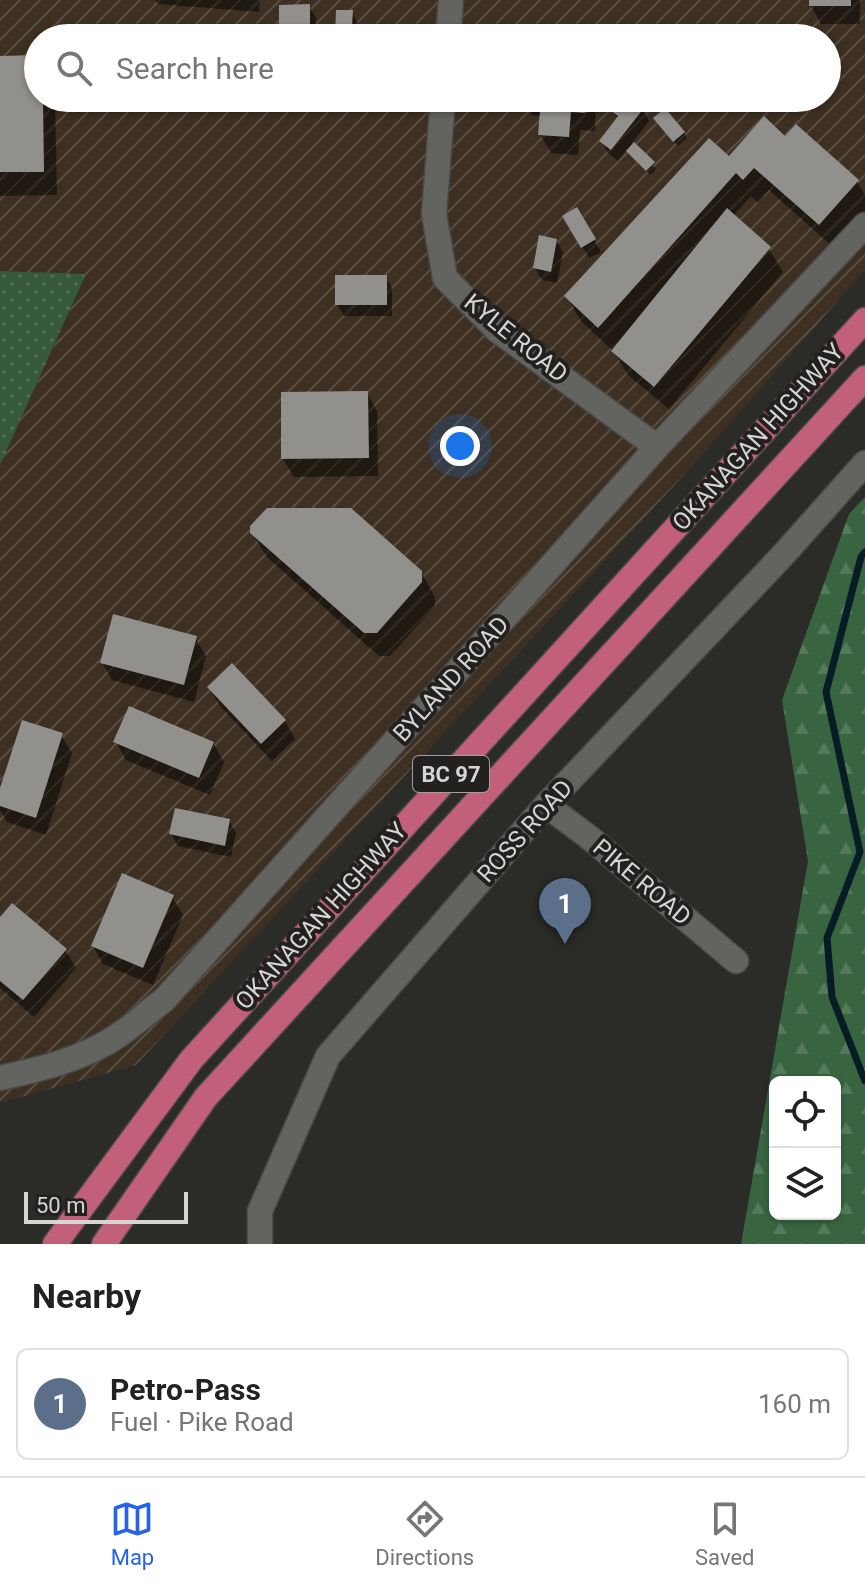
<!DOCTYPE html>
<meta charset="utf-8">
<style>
:root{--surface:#fff;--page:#f2f2f2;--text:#222;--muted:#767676;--line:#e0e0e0;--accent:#2563eb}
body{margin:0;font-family:Roboto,sans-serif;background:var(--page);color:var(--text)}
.controls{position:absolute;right:24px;bottom:24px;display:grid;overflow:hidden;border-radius:12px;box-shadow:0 2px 6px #0004}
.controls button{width:72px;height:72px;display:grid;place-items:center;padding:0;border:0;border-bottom:2px solid var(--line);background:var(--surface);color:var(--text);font:40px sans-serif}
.scale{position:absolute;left:24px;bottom:20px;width:164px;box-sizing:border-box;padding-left:8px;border:4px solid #d5d5d3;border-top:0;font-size:22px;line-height:28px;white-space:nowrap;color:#d5d5d3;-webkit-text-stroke:6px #22211f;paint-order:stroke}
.you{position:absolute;left:460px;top:446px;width:28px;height:28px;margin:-20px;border:6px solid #fff;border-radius:50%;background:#1a73e8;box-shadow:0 0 0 12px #1a73e833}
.badge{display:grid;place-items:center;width:52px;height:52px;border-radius:50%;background:var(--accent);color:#fff;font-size:26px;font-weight:700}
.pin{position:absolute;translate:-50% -66px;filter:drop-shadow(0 2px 4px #0008)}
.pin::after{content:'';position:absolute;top:42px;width:28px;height:24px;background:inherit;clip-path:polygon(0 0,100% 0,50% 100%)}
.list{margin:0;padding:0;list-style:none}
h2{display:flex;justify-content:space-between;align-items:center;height:104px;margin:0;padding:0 32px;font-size:34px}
h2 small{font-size:26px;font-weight:400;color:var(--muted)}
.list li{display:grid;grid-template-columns:52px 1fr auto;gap:24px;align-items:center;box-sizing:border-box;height:112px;margin:0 16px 16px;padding:0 16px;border:2px solid var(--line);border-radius:12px}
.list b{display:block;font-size:30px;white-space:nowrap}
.list p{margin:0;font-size:26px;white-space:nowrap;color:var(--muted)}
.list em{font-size:26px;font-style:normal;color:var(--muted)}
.icon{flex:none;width:44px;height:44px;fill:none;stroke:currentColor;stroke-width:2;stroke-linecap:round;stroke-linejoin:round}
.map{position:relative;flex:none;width:865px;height:1244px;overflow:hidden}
.search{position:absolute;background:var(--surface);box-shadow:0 2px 6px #0004;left:24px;right:24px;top:24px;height:88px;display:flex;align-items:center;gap:20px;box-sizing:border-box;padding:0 28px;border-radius:44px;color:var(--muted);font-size:30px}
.sheet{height:232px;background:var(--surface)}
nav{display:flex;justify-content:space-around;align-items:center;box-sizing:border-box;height:112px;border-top:2px solid var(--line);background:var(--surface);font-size:22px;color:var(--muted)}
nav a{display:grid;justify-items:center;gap:4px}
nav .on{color:var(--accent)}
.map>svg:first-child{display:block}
</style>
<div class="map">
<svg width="865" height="1244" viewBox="0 0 865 1244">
<defs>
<pattern id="industrial-furrows" width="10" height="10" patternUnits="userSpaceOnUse" patternTransform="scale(2)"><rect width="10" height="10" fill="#3d3022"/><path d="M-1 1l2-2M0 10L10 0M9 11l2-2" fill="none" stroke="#584d41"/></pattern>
<pattern id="forest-firs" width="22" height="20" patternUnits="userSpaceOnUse" patternTransform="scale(2)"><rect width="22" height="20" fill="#38653f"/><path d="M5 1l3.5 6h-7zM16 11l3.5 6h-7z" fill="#547a5a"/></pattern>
<pattern id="park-dots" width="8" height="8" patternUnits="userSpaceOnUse" patternTransform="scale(2)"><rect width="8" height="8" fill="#36593b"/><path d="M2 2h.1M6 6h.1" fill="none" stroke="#527056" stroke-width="1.8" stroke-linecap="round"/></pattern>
</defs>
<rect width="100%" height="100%" fill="#2b2b28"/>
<path fill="url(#industrial-furrows)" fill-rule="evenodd" d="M0,0h865v270l-181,205 -548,590 -136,38v-638l86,-190 -86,-4zM38,38h789v60h-789z"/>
<path fill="url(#forest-firs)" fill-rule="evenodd" d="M865,497v747h-124l67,-383 -26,-161 67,-186zM775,1082h60v132h-60z"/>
<path fill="url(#park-dots)" d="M0,271l86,3 -86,191z"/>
<path fill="#0007" d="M155,0h105l-1,12 -101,-8z
M811,0h49v24h-39l-10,-18z
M309,6l7,12v20l-28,-3 -7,-12z
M352,12l6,12v6h17l5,8h-43z
M38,57v41h17l2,97 -57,1v-138z
M522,98h74l-1,33 -15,-1 -2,25 -27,-2 -11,-19 2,-18 -10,-1z
M622,98h6l14,11 7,12 -17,22 24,26 -6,6 -23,-26 -9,12 -10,-8 -7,-12 17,-21 -6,-10z
M659,123l25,10 3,5 -9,8z
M786,138l71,44 8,13v17l-31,36 -65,-58 -11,13 -7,-7 -18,20 36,33 14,23 -114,137 -41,-34 -14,-23 -34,-32 -13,-24 162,-138z
M576,210l25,42 -12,6 -24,-41z
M556,240l7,12 -6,31 -15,-3 -7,-12z
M385,277l7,11v28h-48l-7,-12z
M367,393l10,18 1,65 -84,1 -11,-18z
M252,533l169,39 14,25v9l-45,50h-11l-112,-99z
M195,638l11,18 -12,46 -82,-22 -10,-18z
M209,688l76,33 10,18 -23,22 -52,-55z
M61,735l11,18 -26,82 -39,-13 -7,-12v-16z
M116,742l97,1 11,19 -14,33 -84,-35z
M229,821l7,12 -5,24 -53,-11 -7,-12z
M172,897l11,18 -30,70 -50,-21 -10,-18z
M0,920l65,30 11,18 -42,49 -34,-29z"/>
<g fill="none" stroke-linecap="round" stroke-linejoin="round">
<path stroke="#071c25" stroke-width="7" d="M865,552l-4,5 -35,135 34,160 -33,86 5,59 33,84"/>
</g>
<path fill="#92908d" d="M809,0h42v6h-42z
M310,4v29h-16v-9h-15v-19z
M336,10h17l-1,17 24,1v10h-41z
M38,55v43h5l1,74h-44v-116z
M541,98h45l-1,15 -14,-1 -2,25 -31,-2z
M619,98h13l12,10 -33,42 -12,-9 19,-25 -8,-6z
M665,108l20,24 -12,10 -20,-24z
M764,116l21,20 11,-12 63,56 -40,45 -65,-57 -11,12 -7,-7 -138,155 -34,-32 145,-158 20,18z
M634,142l21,20 -9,9 -20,-20z
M577,207l19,32 -15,9 -19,-32z
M727,208l44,39 -117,140 -43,-36z
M539,235l18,4 -6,33 -18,-4z
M335,275h52v30h-52z
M368,391l1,67 -88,1v-67z
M267,508h84l71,63v11l-45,51h-13l-114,-100v-7z
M113,614l84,22 -13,49 -84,-22z
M232,663l54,57 -25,24 -54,-57z
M129,706l85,36 -15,36 -86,-36z
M22,720l41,13 -27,85 -36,-12v-18z
M175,808l55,11 -5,27 -56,-12z
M122,873l52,22 -31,73 -52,-22z
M12,903l55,46 -44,51 -23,-19v-64z"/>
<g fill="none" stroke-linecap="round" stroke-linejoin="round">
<g stroke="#4a4947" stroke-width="27">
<path id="minor" d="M448,38l3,-38
M443,98l-9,116 11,64 52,52 160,117
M546,805l44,33 146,123"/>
</g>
<g stroke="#4a4947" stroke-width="27">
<path id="tertiary" d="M0,1078c41,-9 84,-19 119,-43 16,-11 30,-24 45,-35l493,-553 208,-222
M260,1244v-33l68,-155 218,-251 238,-251 81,-91"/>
</g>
<g stroke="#4a4947" stroke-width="27">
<path id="trunk" d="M55,1244l136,-184 674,-740
M104,1244l102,-147 659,-719"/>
</g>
<use href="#minor" stroke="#636360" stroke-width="24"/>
<use href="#tertiary" stroke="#636360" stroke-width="24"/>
<use href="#trunk" stroke="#c2607a" stroke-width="24"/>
</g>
<g text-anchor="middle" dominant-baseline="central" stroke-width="8" stroke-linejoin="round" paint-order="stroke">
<rect fill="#22211f" stroke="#9f9f9d" stroke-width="2" x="413" y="756" width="76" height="36" rx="6"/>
<g font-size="22" font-weight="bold" fill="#d5d5d3">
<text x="451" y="774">BC 97</text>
</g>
<g font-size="24" fill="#d5d5d3" stroke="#22211f">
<text transform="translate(516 338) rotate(39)">KYLE ROAD</text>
<text transform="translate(758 437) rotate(-48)">OKANAGAN HIGHWAY</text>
<text transform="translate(451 679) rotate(-48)">BYLAND ROAD</text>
<text transform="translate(525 831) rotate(-48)">ROSS ROAD</text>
<text transform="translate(642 882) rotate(40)">PIKE ROAD</text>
<text transform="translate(321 916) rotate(-48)">OKANAGAN HIGHWAY</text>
</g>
</g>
</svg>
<div class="controls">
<button><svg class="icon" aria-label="locate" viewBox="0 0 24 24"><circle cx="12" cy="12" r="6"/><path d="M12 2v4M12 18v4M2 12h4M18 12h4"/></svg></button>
<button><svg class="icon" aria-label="layers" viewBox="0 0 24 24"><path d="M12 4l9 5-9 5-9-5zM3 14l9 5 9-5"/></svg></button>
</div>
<div class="scale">50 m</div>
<div class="you"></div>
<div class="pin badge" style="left:565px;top:944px;background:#5c6f8a">1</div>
<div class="search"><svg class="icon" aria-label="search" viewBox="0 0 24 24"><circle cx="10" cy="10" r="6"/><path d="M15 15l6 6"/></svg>Search here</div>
</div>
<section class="sheet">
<h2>Nearby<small></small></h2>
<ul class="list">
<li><span class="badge" style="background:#5c6f8a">1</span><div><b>Petro-Pass</b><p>Fuel · Pike Road</p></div><em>160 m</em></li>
</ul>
</section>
<nav>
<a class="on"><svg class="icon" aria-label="map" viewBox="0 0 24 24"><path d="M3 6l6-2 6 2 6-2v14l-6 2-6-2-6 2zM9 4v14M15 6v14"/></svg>Map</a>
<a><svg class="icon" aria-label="directions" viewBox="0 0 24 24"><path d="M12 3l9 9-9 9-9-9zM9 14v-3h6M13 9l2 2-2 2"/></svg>Directions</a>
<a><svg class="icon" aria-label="saved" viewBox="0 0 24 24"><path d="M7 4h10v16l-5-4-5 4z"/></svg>Saved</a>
</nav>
